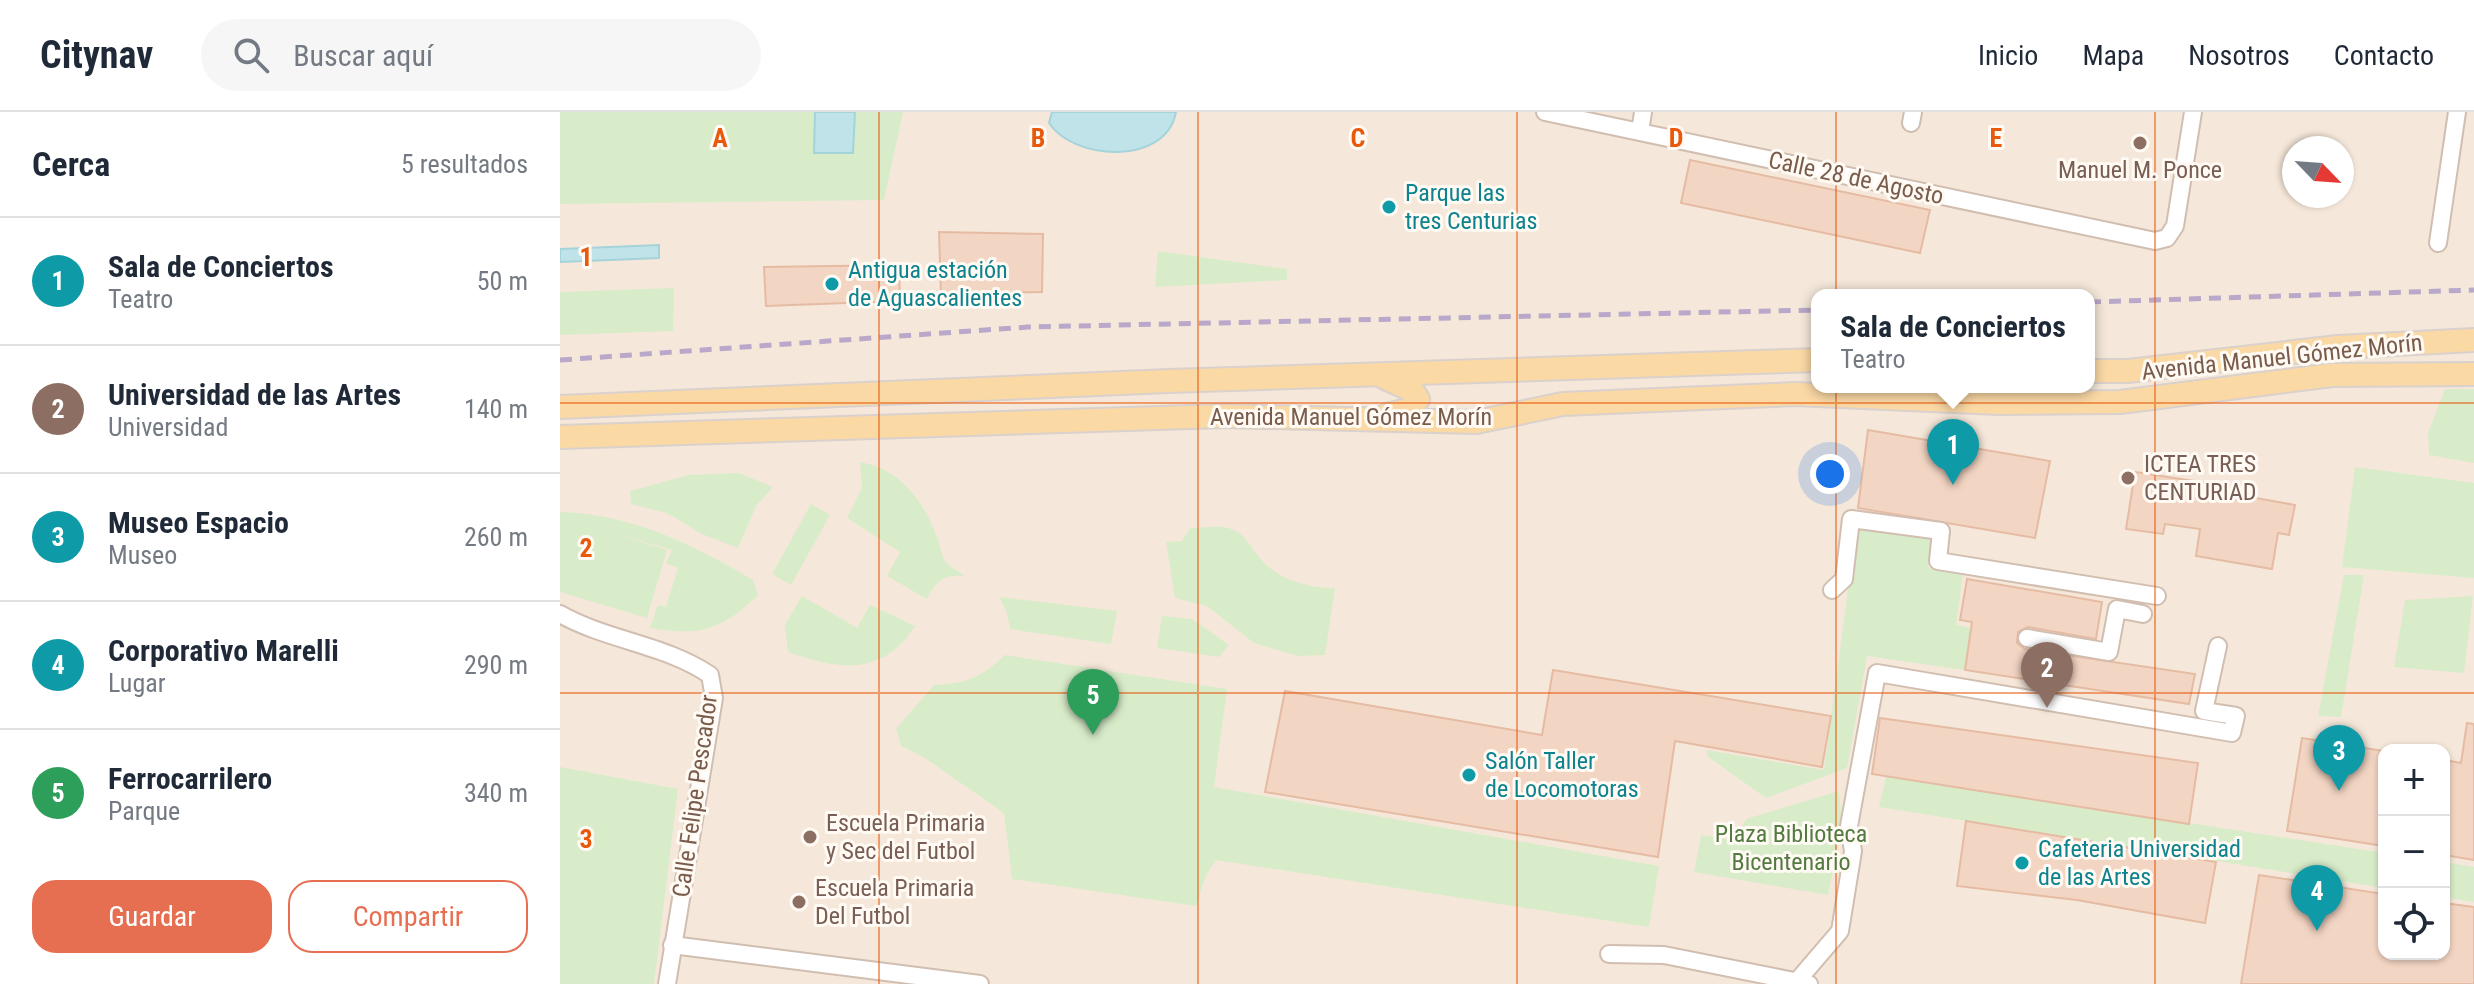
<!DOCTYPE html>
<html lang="es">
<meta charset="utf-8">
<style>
:root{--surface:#fff;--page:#f6f6f7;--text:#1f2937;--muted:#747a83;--line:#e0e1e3;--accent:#e76f51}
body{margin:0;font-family:"Roboto Condensed",sans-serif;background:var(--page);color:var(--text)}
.controls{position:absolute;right:24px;bottom:24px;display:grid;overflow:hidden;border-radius:16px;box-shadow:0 2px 6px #0004}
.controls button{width:72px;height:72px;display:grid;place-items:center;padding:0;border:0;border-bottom:2px solid var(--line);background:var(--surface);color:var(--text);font:40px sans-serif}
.compass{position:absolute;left:1722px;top:24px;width:72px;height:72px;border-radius:50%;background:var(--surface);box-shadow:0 2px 6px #0004;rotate:115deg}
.you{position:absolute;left:1270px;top:362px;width:28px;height:28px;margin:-20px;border:6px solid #fff;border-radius:50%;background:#1a73e8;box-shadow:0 0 0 12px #1a73e833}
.badge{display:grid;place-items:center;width:52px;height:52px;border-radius:50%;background:var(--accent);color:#fff;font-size:26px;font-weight:700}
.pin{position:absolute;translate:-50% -66px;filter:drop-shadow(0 2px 4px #0008)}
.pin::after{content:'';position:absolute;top:42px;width:28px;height:24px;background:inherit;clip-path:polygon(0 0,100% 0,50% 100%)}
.popup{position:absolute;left:1251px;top:177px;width:284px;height:104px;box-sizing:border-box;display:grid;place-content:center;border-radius:16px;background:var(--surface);filter:drop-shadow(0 2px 6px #0005);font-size:26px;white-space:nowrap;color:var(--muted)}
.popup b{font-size:30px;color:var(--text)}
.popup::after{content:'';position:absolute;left:50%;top:100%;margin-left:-16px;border:16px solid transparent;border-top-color:var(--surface)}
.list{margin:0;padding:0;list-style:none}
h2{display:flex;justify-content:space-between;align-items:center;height:104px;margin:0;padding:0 32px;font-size:34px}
h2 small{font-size:26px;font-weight:400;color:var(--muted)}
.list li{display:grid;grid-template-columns:52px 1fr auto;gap:24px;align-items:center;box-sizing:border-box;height:128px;padding:0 32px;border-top:2px solid var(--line)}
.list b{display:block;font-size:30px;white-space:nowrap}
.list p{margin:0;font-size:26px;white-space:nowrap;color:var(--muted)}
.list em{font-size:26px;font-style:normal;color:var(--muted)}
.actions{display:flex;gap:16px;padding:24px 32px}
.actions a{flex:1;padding:18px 0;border:2px solid var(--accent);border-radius:24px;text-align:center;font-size:28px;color:var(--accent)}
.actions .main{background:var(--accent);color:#fff}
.icon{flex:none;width:44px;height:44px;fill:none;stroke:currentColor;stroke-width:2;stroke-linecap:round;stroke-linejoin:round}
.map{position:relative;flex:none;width:1914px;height:872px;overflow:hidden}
header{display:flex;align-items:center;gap:48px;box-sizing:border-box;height:112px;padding:0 40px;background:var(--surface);border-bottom:2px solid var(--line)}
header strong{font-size:38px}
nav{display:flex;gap:44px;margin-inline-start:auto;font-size:28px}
.search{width:560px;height:72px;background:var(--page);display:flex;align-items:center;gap:20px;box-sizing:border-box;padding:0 28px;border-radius:44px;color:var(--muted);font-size:30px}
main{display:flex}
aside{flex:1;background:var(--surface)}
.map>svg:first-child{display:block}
</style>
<header>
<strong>Citynav</strong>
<div class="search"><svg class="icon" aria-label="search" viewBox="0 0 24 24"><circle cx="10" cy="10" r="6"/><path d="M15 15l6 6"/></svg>Buscar aquí</div>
<nav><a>Inicio</a><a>Mapa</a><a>Nosotros</a><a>Contacto</a></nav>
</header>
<main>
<aside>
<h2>Cerca<small>5 resultados</small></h2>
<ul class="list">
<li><span class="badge" style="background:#0f9aa8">1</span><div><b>Sala de Conciertos</b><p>Teatro</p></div><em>50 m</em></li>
<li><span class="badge" style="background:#8d6e63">2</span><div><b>Universidad de las Artes</b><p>Universidad</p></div><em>140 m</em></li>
<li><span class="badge" style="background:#0f9aa8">3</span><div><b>Museo Espacio</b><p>Museo</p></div><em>260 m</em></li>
<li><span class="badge" style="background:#0f9aa8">4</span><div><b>Corporativo Marelli</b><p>Lugar</p></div><em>290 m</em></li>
<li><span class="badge" style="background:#2e9e5b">5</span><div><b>Ferrocarrilero</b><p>Parque</p></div><em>340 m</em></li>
</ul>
<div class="actions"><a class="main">Guardar</a><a>Compartir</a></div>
</aside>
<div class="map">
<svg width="1914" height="872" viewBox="0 0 1914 872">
<rect width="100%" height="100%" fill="#fdf6ec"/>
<path fill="#f5e8da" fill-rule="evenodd" d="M0,0h1914v872h-1914zM1734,36h48v48h-48zM1257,183h272v92h-272zM1824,638h60v204h-60z"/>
<path fill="#d8ecc9" d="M0,0h343l-19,88 -324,4z
M598,139l129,18v11l-132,7z
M114,176l-1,43 -113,4v-43z
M1885,277h29v74l-45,-8 -1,-22z
M300,350c40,7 63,38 77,75 3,7 4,18 8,24 4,6 15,11 20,15 -19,-2 -30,4 -38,23l-40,-23 13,-24 -53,-34 15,-30z
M1795,355l119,16v95l-132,-11z
M179,361l34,14 -17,19 -18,42 -36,-14 -35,-21 -36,-9 -1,-13 59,-16z
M251,392l19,11 -39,70 -19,-11z
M0,400c72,2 132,32 193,68l5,15c-37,36 -58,41 -108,33l8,-23 8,2 12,-39 -12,-5 6,-13 -59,-17 54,17 -20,68 -87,-26z
M630,416c11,0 27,-3 38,0 16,4 23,19 32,30 17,22 49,30 75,30l-10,67 -27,1 -44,-13 -47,-37 -32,-8 -9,-56 16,-1z
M1296,417l75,9 -3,29 35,6 -7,52 71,13 -3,10 -54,-9 -5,31 -98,-14 -20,112 -81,30 -59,-42v-6l117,20z
M1784,463h20l-23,142 -23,-1z
M242,484l55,32 13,-23 45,21c-33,51 -77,44 -127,26l-3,-27z
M1913,484l-9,77 -70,-6 11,-67z
M439,485l118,14 -6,33 -101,-15 -3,-16z
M602,504l30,3 37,26 -10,12 -62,-9z
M445,543l222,34 -13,98 445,79 -10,61 -433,-67 -10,15 -10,31 -184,-27 -8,-66 -79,-55 -24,-12 -5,-17 38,-44c32,-1 48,-8 71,-30z
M0,655l118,22 -24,195h-94z
M1326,664l498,77v35l-505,-81z
M1279,679l3,31 -14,73 -134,-23 7,-37 33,5 12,-21z
M1884,750l30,5v35l-30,-5z"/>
<path fill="#bfe3e8" stroke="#a5d3da" stroke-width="2" d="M255,0h40l-2,41h-39z
M492,0h124c-10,54 -102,49 -127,11z
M99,133v13l-99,4v-13z"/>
<path fill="#f3d5c3" stroke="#e6bba3" stroke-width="2" d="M1130,48l240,50 -10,43 -239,-50z
M379,120l104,2 -1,58 -101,2z
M339,153l1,36 -134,5 -2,-39z
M1308,318l182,31 -15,77 -177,-30z
M1575,360l72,11 27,6 11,7 50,9 -6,30 -11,-2 -6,36 -76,-13 4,-27 -35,-5 -2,10 -37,-5z
M1407,467l135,23 -6,37 -68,-12 -10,5 -1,11 8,6 170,25 -6,30 -224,-34 7,-48 -12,-2z
M993,558l278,46 -9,51 -147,-26 -17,116 -393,-65 20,-101 257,44z
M1320,606l318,45 -9,61 -317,-50z
M1907,611l7,1v136l-30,-5v-95l17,3z
M1742,626l82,13v95l-97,-15z
M1406,709l250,41 -11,61 -128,-23 -120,-14z
M1699,763l125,19v60h60v-51l30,4v77h-233z"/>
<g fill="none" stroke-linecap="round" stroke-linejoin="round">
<g stroke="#d1beb0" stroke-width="20">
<path id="minor" d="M985,0l610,129 12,-3 8,-12 18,-114
M1351,11l2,-11
M1080,20l3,-20
M1878,131l19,-131
M1272,478l12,-11 7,-60 90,12 -3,30 219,35
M0,502c48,27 104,30 150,61l4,23 -47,286
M1467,526l82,14 8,-43 26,5
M112,833l308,39
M1049,842l55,1 145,29
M1238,868l42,-49 13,-80 -4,-25 28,-153 355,60 4,-17 -32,-5 14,-65"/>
</g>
<g stroke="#dad1cd" stroke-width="26">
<path id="major" d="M1529,259h39l210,-24 136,-7
M825,266l27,12 6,9 -7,10 -24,6
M0,295l608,-26 649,-21
M0,325l663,-21 253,6 87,-18 232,-10 204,9 121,-1 212,-27 142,-1"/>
</g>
<use href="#minor" stroke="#fff" stroke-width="16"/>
<use href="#major" stroke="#fbd9a5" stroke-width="22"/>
<path stroke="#b9a8c9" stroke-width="5" stroke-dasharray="12 8" stroke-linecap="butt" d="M1529,190l385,-12
M0,248l468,-33 789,-17"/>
</g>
<path fill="none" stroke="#e8590c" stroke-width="2" stroke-opacity="0.55" d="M319,0v872M638,0v872M957,0v872M1276,0v872M1595,0v872M0,291h1914M0,581h1914"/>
<g fill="#8d6e63" stroke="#fffaf3" stroke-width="3">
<circle cx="1580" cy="31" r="8"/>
<circle cx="1568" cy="366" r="8"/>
<circle cx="250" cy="725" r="8"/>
<circle cx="239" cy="790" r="8"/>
</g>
<g fill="#0f9aa8" stroke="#fffaf3" stroke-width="3">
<circle cx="829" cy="95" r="8"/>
<circle cx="272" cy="172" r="8"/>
<circle cx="909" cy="663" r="8"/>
<circle cx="1462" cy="751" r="8"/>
</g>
<g text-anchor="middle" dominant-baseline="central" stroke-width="6" stroke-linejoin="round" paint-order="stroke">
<g font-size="24" fill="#785e54" stroke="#fffaf3" text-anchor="start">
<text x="1580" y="58" text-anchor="middle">Manuel M. Ponce</text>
<text x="1584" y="352">ICTEA TRES<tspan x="1584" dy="28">CENTURIAD</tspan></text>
<text x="266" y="711">Escuela Primaria<tspan x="266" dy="28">y Sec del Futbol</tspan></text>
<text x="255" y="776">Escuela Primaria<tspan x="255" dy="28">Del Futbol</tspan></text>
</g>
<g font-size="24" fill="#7a5c4d" stroke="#fffaf3">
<text transform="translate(1296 66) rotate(12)">Calle 28 de Agosto</text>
<text transform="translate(1722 245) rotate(-6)">Avenida Manuel Gómez Morín</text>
<text x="791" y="305">Avenida Manuel Gómez Morín</text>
<text transform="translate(135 684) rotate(-82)">Calle Felipe Pescador</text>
</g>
<g font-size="24" fill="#0d838f" stroke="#fffaf3" text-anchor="start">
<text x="845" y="81">Parque las<tspan x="845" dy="28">tres Centurias</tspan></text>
<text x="288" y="158">Antigua estación<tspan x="288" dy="28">de Aguascalientes</tspan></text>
<text x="925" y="649">Salón Taller<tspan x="925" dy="28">de Locomotoras</tspan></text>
<text x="1478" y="737">Cafeteria Universidad<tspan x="1478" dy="28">de las Artes</tspan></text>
</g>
<g font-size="24" fill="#537a41" stroke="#fffaf3">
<text x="1231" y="722">Plaza Biblioteca<tspan x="1231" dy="28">Bicentenario</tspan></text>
</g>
</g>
<g font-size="26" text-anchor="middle" font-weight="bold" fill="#e8590c" stroke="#fffaf3" stroke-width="6" stroke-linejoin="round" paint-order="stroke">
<text x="160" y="35">A</text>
<text x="478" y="35">B</text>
<text x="798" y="35">C</text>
<text x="1116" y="35">D</text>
<text x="1436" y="35">E</text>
<text x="26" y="154">1</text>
<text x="26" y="445">2</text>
<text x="26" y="736">3</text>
</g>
</svg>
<div class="controls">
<button>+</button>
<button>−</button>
<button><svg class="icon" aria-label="locate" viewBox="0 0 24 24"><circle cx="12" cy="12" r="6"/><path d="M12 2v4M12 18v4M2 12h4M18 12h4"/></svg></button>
</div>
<svg class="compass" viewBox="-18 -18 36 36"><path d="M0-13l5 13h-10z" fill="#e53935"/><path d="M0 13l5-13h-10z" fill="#747a83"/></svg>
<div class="you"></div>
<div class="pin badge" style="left:1393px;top:373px;background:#0f9aa8">1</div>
<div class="popup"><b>Sala de Conciertos</b>Teatro</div>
<div class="pin badge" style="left:1487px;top:596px;background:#8d6e63">2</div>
<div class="pin badge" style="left:1779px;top:679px;background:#0f9aa8">3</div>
<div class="pin badge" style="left:1757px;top:819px;background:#0f9aa8">4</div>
<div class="pin badge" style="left:533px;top:623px;background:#2e9e5b">5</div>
</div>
</main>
